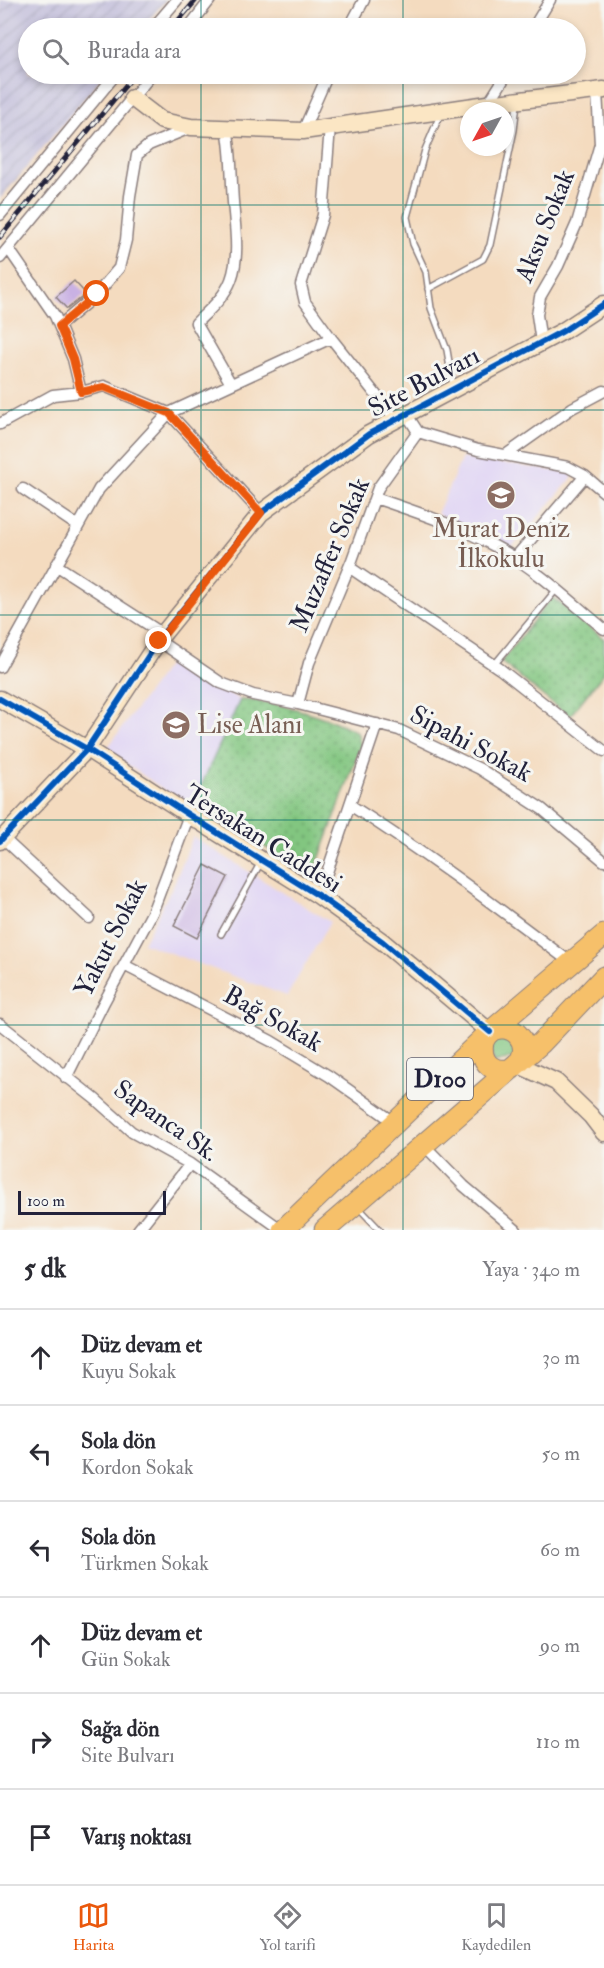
<!DOCTYPE html>
<html lang="tr">
<meta charset="utf-8">
<style>
:root{--surface:#fff;--page:#f2f2f3;--text:#2b2b33;--muted:#7c7c81;--line:#e1e1e2;--accent:#ea580c}
body{margin:0;font-family:"IM FELL Double Pica",serif;background:var(--page);color:var(--text)}
.compass{position:absolute;left:460px;top:102px;width:54px;height:54px;border-radius:50%;background:var(--surface);box-shadow:0 3px 9px #0003;rotate:230deg}
.scale{position:absolute;left:18px;bottom:15px;width:148px;box-sizing:border-box;padding-left:6px;border:3px solid #22223b;border-top:0;font-size:16px;line-height:21px;white-space:nowrap;color:#22223b;-webkit-text-stroke:4px #f6f6f2;paint-order:stroke}
.stop{position:absolute;width:18px;height:18px;margin:-14px;border:4px solid #ea580c;border-radius:50%;background:#fff}
.stop.end{background:#ea580c;border-color:#fff;box-shadow:0 2px 6px #0008}
.list{margin:0;padding:0;list-style:none}
h2{display:flex;justify-content:space-between;align-items:center;height:78px;margin:0;padding:0 24px;font-size:26px}
h2 small{font-size:20px;font-weight:400;color:var(--muted)}
.list li{display:grid;grid-template-columns:39px 1fr auto;gap:18px;align-items:center;box-sizing:border-box;height:96px;padding:0 24px;border-top:2px solid var(--line)}
.list b{display:block;font-size:22px;white-space:nowrap}
.list p{margin:0;font-size:20px;white-space:nowrap;color:var(--muted)}
.list em{font-size:20px;font-style:normal;color:var(--muted)}
.icon{flex:none;width:33px;height:33px;fill:none;stroke:currentColor;stroke-width:2;stroke-linecap:round;stroke-linejoin:round}
.map{position:relative;flex:none;width:604px;height:1230px;overflow:hidden}
.search{position:absolute;background:var(--surface);box-shadow:0 3px 9px #0003;left:18px;right:18px;top:18px;height:66px;display:flex;align-items:center;gap:15px;box-sizing:border-box;padding:0 21px;border-radius:33px;color:var(--muted);font-size:22px}
.sheet{height:654px;background:var(--surface)}
nav{display:flex;justify-content:space-around;align-items:center;box-sizing:border-box;height:84px;border-top:2px solid var(--line);background:var(--surface);font-size:16px;color:var(--muted)}
nav a{display:grid;justify-items:center;gap:3px}
nav .on{color:var(--accent)}
.map>svg:first-child{display:block}
</style>
<div class="map">
<svg width="604" height="1230" viewBox="0 0 604 1230">
<defs>
<pattern id="industrial-furrows" width="10" height="10" patternUnits="userSpaceOnUse" patternTransform="scale(1.5)"><rect width="10" height="10" fill="#c4c0db"/><path d="M-1 1l2-2M0 10L10 0M9 11l2-2" fill="none" stroke="#a8a5bd"/></pattern>
<pattern id="park-dots" width="8" height="8" patternUnits="userSpaceOnUse" patternTransform="scale(1.5)"><rect width="8" height="8" fill="#82c680"/><path d="M2 2h.1M6 6h.1" fill="none" stroke="#6aa06a" stroke-width="1.8" stroke-linecap="round"/></pattern>
</defs>
<rect width="100%" height="100%" fill="#f6f6f2"/>
<filter id="ink" filterUnits="userSpaceOnUse"><feTurbulence type="fractalNoise" baseFrequency=".0167" numOctaves="2"/><feDisplacementMap in="SourceGraphic" scale="12" xChannelSelector="R" yChannelSelector="G"/><feConvolveMatrix kernelMatrix="1 2 1 2 8 2 1 2 1" color-interpolation-filters="sRGB"/></filter>
<filter id="wash" filterUnits="userSpaceOnUse"><feTurbulence type="fractalNoise" baseFrequency=".008" numOctaves="4" result="noise"/><feDisplacementMap in="SourceGraphic" scale="24" xChannelSelector="R" yChannelSelector="G"/><feGaussianBlur stdDeviation="1.35" result="paint"/><feColorMatrix in="noise" values="0 0 0 0 0 0 0 0 0 0 0 0 0 0 0 0 0 1.4 0 .05"/><feComposite in="paint" operator="in"/></filter>
<g filter="url(#wash)">
<rect width="100%" height="100%" fill="#f4dbbf"/>
<path fill="#e0d4f4" d="M462,458l109,15 2,4 -62,71 -74,-34z
M173,658l67,42 -49,108 -85,-58z
M193,837l137,85 -43,74 -144,-53 31,-59z"/>
<path fill="url(#industrial-furrows)" d="M0,0h166l-24,28h-114v46h77l-105,125z"/>
<path fill="#82c680" stroke="#52745e" stroke-width="1.5" d="M510,1036l7,21 -23,5 -5,-18 3,-4z"/>
<path fill="url(#park-dots)" stroke="#52745e" stroke-width="1.5" d="M552,597l52,42v34l-35,44 -68,-55z
M240,700c33,0 87,16 117,32l4,14 -47,127 -123,-65z"/>
<g id="blocks">
<path fill="#c9b1e3" d="M74,281l12,13 -19,15 -11,-12z
M205,865l23,12 -31,61 -23,-12z"/>
</g>
</g>
<g filter="url(#ink)">
<use href="#blocks" fill-opacity="0" stroke="#8b7e7d" stroke-width="1.5"/>
<g fill="none" stroke-linecap="round" stroke-linejoin="round">
<g stroke="#8b7e7d" stroke-width="8">
<path id="lane" d="M440,115l-15,35 -18,67 6,27 13,28 5,36 16,42 6,36
M428,289l55,-30 7,-14 24,-115 3,-27
M494,665l62,-75
M221,934l40,-72
M358,1207l22,23"/>
</g>
<g stroke="#8b7e7d" stroke-width="13">
<path id="street" d="M153,28l24,-28
M188,28l22,-28
M349,28l15,-28
M533,28l17,-28
M488,104l19,-30
M330,127l-7,88 -22,70 4,17 26,36
M227,128c5,25 4,48 6,74 2,25 7,54 -2,78 -7,18 -22,30 -35,43l35,61
M303,131l25,-57
M0,215l116,-141
M8,248l47,68 18,43 8,33
M0,258l152,-184
M59,326l38,-32 22,-26 7,-28 4,-44 7,-41 12,-10 41,-17
M541,342l-4,-27 3,-18 18,-31 19,-43 23,-79 -3,-52
M407,415l11,17 60,18 90,17 17,9 19,16
M0,424l53,-29 28,-3 23,-6 65,27 162,-75 65,82
M507,454l65,-46 32,-17
M23,489l55,37
M375,498c42,14 84,28 123,50 39,21 72,53 106,81
M514,559l71,-83
M56,565l107,69
M349,567l151,102 104,82
M159,641l62,42 32,12 45,9 101,26 81,39 62,40 62,52
M0,667l99,-178 70,-76 92,100
M298,704l11,-41 43,-103 26,-72 40,-56
M350,805c76,48 148,103 220,157
M3,838l86,80
M319,896l58,-172
M124,965l147,76 58,35 65,46
M0,1024l95,75 37,33 58,32 92,66
M66,1078l37,-74 49,-91 37,-98
M423,1144l41,42 52,44
M138,1230l52,-66"/>
</g>
<g stroke="#8b7e7d" stroke-width="19">
<path id="secondary" d="M132,98l30,23 29,6 112,4 185,-27 116,-14
M0,699l87,50 102,66 130,81 64,46 107,90
M0,841l87,-92 76,-115 98,-121 108,-79 194,-103 41,-27
M517,1064l39,18 35,34 13,17"/>
</g>
<g stroke="#8b7e7d" stroke-width="23">
<path id="highway" d="M511,1069c-36,10 -38,-44 -7,-41 5,1 10,3 13,6 8,8 8,17 4,26
M283,1230l207,-198 114,-97
M325,1230l216,-187 63,-66"/>
</g>
<use href="#lane" stroke="#fff" stroke-width="5"/>
<use href="#street" stroke="#fff" stroke-width="10"/>
<use href="#secondary" stroke="#fbe6c4" stroke-width="16"/>
<use href="#highway" stroke="#f6c06b" stroke-width="21"/>
<g stroke="#22223b" stroke-width="5">
<path id="rail" d="M172,28l24,-28
M0,237l135,-163"/>
</g>
<use href="#rail" stroke="#f6f6f2" stroke-width="3" stroke-dasharray="9" stroke-linecap="butt"/>
<g stroke="#f6f6f2" stroke-width="10">
<path id="cycleway" d="M0,699l87,50 102,66 130,81 64,46 107,90
M0,841l87,-92 76,-115 98,-121 108,-79 194,-103 41,-27"/>
</g>
<use href="#cycleway" stroke="#0057b8" stroke-width="6"/>
</g>
</g>
<g fill="none" stroke-linecap="round" stroke-linejoin="round" filter="url(#ink)">
<path stroke="#ea580c" stroke-width="8" d="M97,294l-38,32 14,33 8,33 23,-5 65,26 92,100 -102,128"/>
</g>
<path fill="none" stroke="#0f766e" stroke-width="1.5" stroke-opacity="0.55" d="M201,0v28M403,0v28M201,74v1156M403,74v1156M0,205h604M0,410h604M0,615h604M0,820h604M0,1025h604"/>
<defs>
<g id="school-disc" transform="scale(1.5)"><circle r="9.5" fill="#8d6e63" stroke="#f6f6f2"/><path d="M0-5L7-2L0 1L-7-2ZM-4 1L0 2.5L4 1V4Q0 6-4 4Z" fill="#fff"/></g>
</defs>
<g fill-rule="evenodd">
<use href="#school-disc" x="501" y="495"/>
<use href="#school-disc" x="176" y="725"/>
</g>
<g text-anchor="middle" dominant-baseline="central" stroke-width="6" stroke-linejoin="round" paint-order="stroke">
<rect fill="#f6f6f2" stroke="#626272" stroke-width="1.5" x="407" y="1058" width="66" height="42" rx="4.5"/>
<g font-size="24" font-weight="bold" fill="#22223b">
<text x="440" y="1079">D100</text>
</g>
<g font-size="26" fill="#22223b" stroke="#f6f6f2">
<text transform="translate(545 226) rotate(-68)">Aksu Sokak</text>
<text transform="translate(424 382) rotate(-28)">Site Bulvarı</text>
<text transform="translate(330 555) rotate(-67)">Muzaffer Sokak</text>
<text transform="translate(471 744) rotate(28)">Sipahi Sokak</text>
<text transform="translate(263 839) rotate(32)">Tersakan Caddesi</text>
<text transform="translate(111 938) rotate(-63)">Yakut Sokak</text>
<text transform="translate(273 1019) rotate(29)">Bağ Sokak</text>
<text transform="translate(166 1121) rotate(35)">Sapanca Sk.</text>
</g>
<g font-size="26" fill="#785e54" stroke="#f6f6f2">
<text x="501" y="529">Murat Deniz<tspan x="501" dy="30">İlkokulu</tspan></text>
<text x="197" y="725" text-anchor="start">Lise Alanı</text>
</g>
</g>
</svg>
<svg class="compass" viewBox="-18 -18 36 36"><path d="M0-13l5 13h-10z" fill="#e53935"/><path d="M0 13l5-13h-10z" fill="#7c7c81"/></svg>
<div class="scale">100 m</div>
<div class="stop" style="left:97px;top:294px"></div>
<div class="stop end" style="left:159px;top:641px"></div>
<div class="search"><svg class="icon" aria-label="search" viewBox="0 0 24 24"><circle cx="10" cy="10" r="6"/><path d="M15 15l6 6"/></svg>Burada ara</div>
</div>
<section class="sheet">
<h2>5 dk<small>Yaya · 340 m</small></h2>
<ul class="list">
<li><svg class="icon" aria-label="ahead" viewBox="0 0 24 24"><path d="M12 20V5M6 11l6-6 6 6"/></svg><div><b>Düz devam et</b><p>Kuyu Sokak</p></div><em>30 m</em></li>
<li><svg class="icon" aria-label="left" viewBox="0 0 24 24"><path d="M17 20v-9H6M10 6l-5 5 5 5"/></svg><div><b>Sola dön</b><p>Kordon Sokak</p></div><em>50 m</em></li>
<li><svg class="icon" aria-label="left" viewBox="0 0 24 24"><path d="M17 20v-9H6M10 6l-5 5 5 5"/></svg><div><b>Sola dön</b><p>Türkmen Sokak</p></div><em>60 m</em></li>
<li><svg class="icon" aria-label="ahead" viewBox="0 0 24 24"><path d="M12 20V5M6 11l6-6 6 6"/></svg><div><b>Düz devam et</b><p>Gün Sokak</p></div><em>90 m</em></li>
<li><svg class="icon" aria-label="right" viewBox="0 0 24 24"><path d="M7 20v-9h11M14 6l5 5-5 5"/></svg><div><b>Sağa dön</b><p>Site Bulvarı</p></div><em>110 m</em></li>
<li><svg class="icon" aria-label="arrive" viewBox="0 0 24 24"><path d="M6 21V4h12l-3 4 3 4H6"/></svg><div><b>Varış noktası</b></div></li>
</ul>
</section>
<nav>
<a class="on"><svg class="icon" aria-label="map" viewBox="0 0 24 24"><path d="M3 6l6-2 6 2 6-2v14l-6 2-6-2-6 2zM9 4v14M15 6v14"/></svg>Harita</a>
<a><svg class="icon" aria-label="directions" viewBox="0 0 24 24"><path d="M12 3l9 9-9 9-9-9zM9 14v-3h6M13 9l2 2-2 2"/></svg>Yol tarifi</a>
<a><svg class="icon" aria-label="saved" viewBox="0 0 24 24"><path d="M7 4h10v16l-5-4-5 4z"/></svg>Kaydedilen</a>
</nav>
